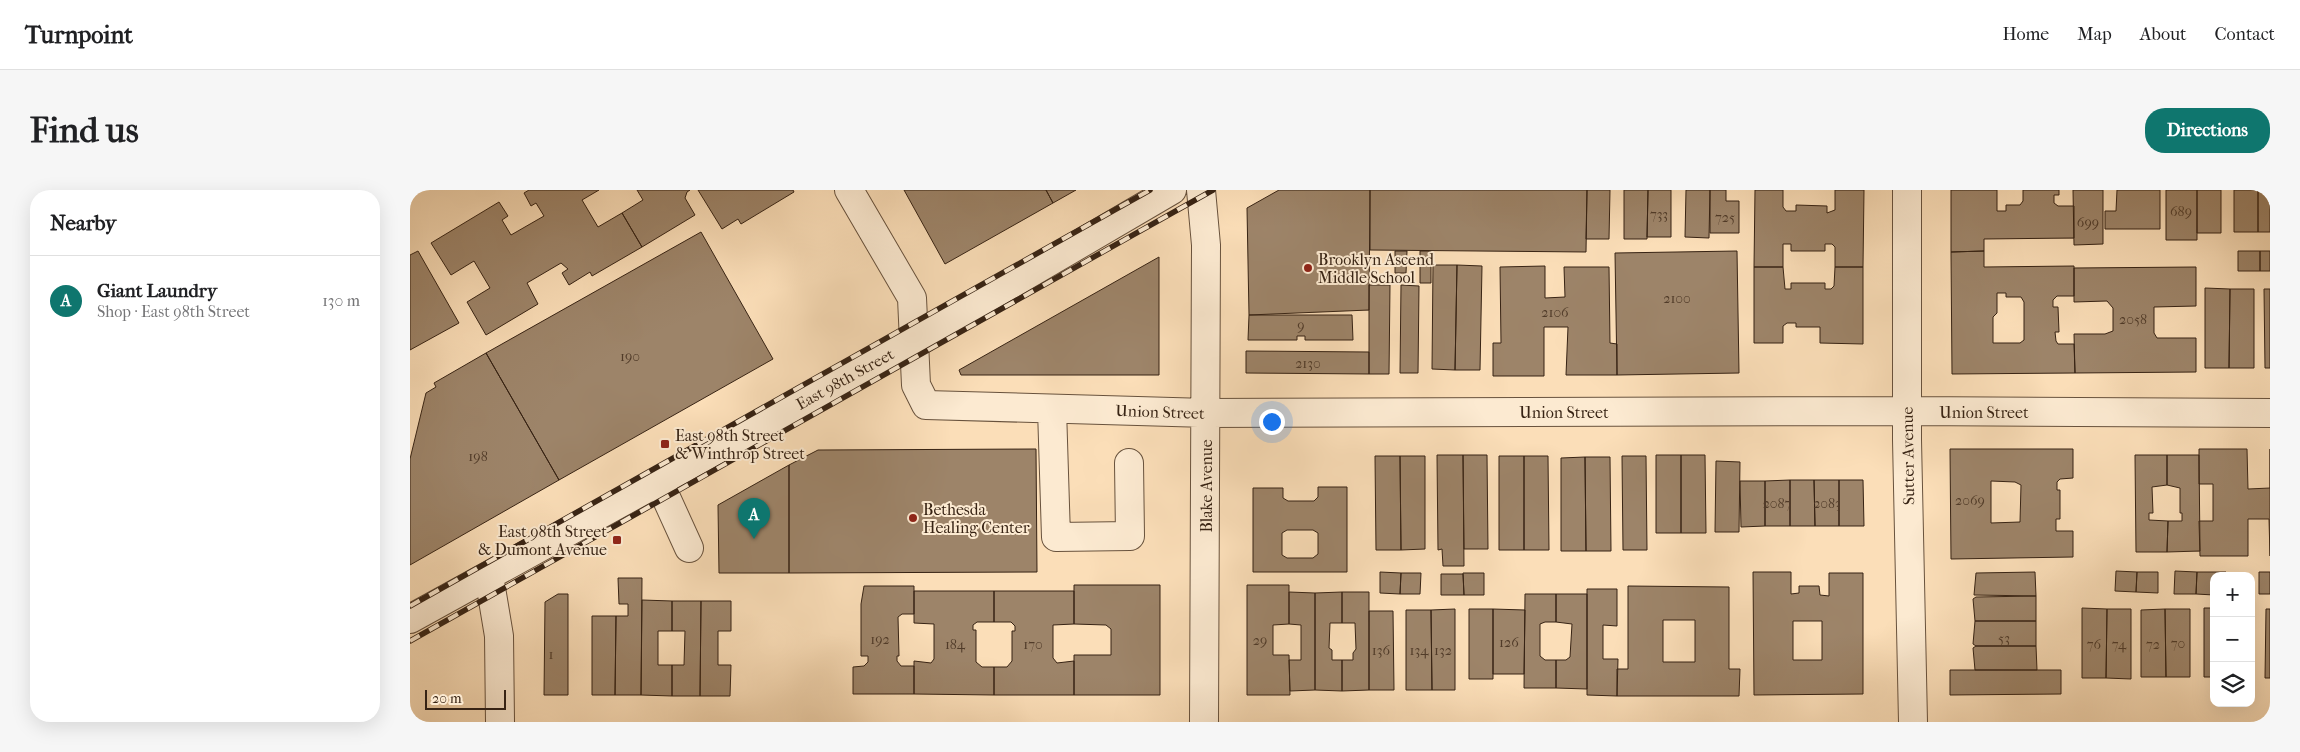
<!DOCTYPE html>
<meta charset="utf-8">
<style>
:root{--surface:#fff;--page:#f6f6f6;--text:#202124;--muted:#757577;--line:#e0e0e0;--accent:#0f766e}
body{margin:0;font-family:"IM FELL French Canon",serif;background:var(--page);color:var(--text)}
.controls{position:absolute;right:15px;bottom:15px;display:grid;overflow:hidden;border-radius:10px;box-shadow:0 5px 20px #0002}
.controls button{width:45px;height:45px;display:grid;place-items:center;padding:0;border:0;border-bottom:1px solid var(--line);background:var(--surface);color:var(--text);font:25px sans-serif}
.scale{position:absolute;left:15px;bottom:12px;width:81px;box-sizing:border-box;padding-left:5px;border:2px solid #372314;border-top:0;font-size:14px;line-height:18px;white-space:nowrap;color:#372314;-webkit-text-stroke:4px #fcead1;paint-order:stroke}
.you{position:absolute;left:861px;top:231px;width:18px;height:18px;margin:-12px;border:4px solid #fff;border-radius:50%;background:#1a73e8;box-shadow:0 0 0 8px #1a73e833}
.badge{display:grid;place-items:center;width:32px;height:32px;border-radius:50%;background:var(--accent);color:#fff;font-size:16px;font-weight:700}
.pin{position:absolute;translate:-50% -41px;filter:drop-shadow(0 1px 2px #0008)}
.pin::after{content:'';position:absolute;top:26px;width:18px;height:15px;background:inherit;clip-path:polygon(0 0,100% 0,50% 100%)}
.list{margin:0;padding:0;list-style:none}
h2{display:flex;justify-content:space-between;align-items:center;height:65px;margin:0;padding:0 20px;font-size:21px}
h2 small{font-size:16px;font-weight:400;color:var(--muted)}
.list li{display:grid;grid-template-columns:32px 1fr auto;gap:15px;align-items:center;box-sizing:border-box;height:90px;padding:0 20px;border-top:1px solid var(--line)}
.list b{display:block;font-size:19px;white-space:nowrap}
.list p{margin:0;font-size:16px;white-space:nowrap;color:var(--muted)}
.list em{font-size:16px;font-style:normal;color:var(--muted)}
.icon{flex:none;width:28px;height:28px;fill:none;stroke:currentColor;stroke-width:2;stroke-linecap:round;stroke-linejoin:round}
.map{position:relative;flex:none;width:1860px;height:532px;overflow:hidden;border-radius:20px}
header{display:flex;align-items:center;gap:30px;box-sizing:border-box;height:70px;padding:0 25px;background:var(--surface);border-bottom:1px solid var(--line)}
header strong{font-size:24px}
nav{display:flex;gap:28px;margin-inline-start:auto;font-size:18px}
.intro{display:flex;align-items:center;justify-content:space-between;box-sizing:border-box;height:120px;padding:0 30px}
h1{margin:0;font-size:35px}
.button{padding:12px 22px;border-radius:20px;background:var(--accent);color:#fff;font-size:18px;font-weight:700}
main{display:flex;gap:30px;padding:0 30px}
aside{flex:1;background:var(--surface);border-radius:20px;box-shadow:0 5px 20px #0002}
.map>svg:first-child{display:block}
</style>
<header>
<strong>Turnpoint</strong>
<nav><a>Home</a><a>Map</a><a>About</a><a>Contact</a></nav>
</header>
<div class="intro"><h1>Find us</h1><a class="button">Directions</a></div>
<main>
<aside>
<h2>Nearby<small></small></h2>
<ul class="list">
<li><span class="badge">A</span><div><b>Giant Laundry</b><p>Shop · East 98th Street</p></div><em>130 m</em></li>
</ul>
</aside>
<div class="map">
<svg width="1860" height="532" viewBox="0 0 1860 532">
<rect width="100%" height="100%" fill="#fbdeb8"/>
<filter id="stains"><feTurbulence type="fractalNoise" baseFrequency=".004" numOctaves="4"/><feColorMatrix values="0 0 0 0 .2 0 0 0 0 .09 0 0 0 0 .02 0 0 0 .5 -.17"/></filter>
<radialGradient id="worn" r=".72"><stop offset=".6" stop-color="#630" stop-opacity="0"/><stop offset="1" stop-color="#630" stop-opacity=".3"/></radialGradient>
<path fill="#9d8469" stroke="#372314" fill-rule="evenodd" d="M119,0h70l-17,10 16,27 24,-14 20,34 -50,29 -2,-4 -21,13 -7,-12 6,-4 -7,-6 -34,20 11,21 -52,31 -19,-33 23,-14 -16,-27 -23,14 -20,-32 68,-41 9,14 -6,4 9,15 33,-19 -8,-13 -5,3 -7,-13z
M227,0h53l-3,2 -2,6 10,17 -53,32 -20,-34 21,-13z
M288,0h95l1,2 -53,32 -3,-5 -16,10z
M494,0h142l7,13 -108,61z
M636,0h30l-23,13z
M869,0h91l-1,120 -120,5 -2,-107z
M960,0h217l-1,62 -216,-2z
M1177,0h23l-1,49h-23z
M1214,0h24l-1,49h-23z
M1238,0h23v47h-24z
M1276,0h24l-1,48 -24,-1z
M1300,0h16v11h13v32h-29z
M1345,0h28v17l3,4h10v-6l31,1v7l8,-3v-20h29l-1,77h-28v-20l-3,-3h-7v7h-34v-7h-8v23h-29z
M1541,0h46v21h9v-6h14l3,-4v-11h36v5h-5v8l4,3h16v32l-90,1v12l-33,1z
M1663,0h30v54l-29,1z
M1707,0h43v39h-55v-18h11z
M1756,0h31v50h-31z
M1787,0h24v43h-24z
M1824,0h24v42h-24z
M1848,0h12v42h-12z
M291,42l72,127 -214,121 -73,-127z
M8,61l41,72 -49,27v-95z
M985,61h12l-1,22h-11z
M1010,61h11v32h-11z
M1327,61l2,122 -122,2 -2,-122z
M1574,61v16l90,-1v30h-17l-4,4v7h5l1,25h-4l1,9 2,3h16l1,29 -123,1 -1,-122zM1587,103h9v4h15l3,5v38l-4,3h-27v-26l4,-4z
M1828,61h22v20h-22z
M1850,61h10v20h-10z
M749,67v118h-198l-2,-5z
M1023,75h24l-2,105 -23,-1z
M1047,75l25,1 -2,104h-25z
M1135,76v32l20,-1 -1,-30h45l1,76 7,1v31h-51l2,-48h-24v49h-51v-33h8l-1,-76z
M1344,77h29l2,22h6v-6h34v6h6l3,-3 1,-19h28v77l-43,-1v-16h-24v-4h-9l-4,3v17h-29z
M1786,77v39l-42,1v26l3,5h39v34l-121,1 -1,-39h31l8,-3v-23l-6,-7 -33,1v-34z
M959,95h21l-1,89h-20z
M991,95l18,1 -1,87h-18z
M1795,98l25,1 -1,79h-24z
M1820,99h24v79h-25z
M1854,99h6v79h-5z
M839,125h103l1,25h-48v-4h-8v4h-49z
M836,161l123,1v22l-123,-1z
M76,163l73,127 -149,85v-106l16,-66 10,-6 -2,-4z
M626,259l1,123 -248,1v-108l29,-15z
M1540,259h123v29l-13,1 -3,3v8h3v29h-4v12h17v26l-122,2zM1581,291l24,1 6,3 -1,37 -29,1z
M1789,259h48l1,40 22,-1v-39v107l-1,-37h-21v37h-48l-1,-35h14v-37h-14z
M1027,265h26l1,111h-21l-1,-17 -4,1z
M1053,265h24l1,94h-24z
M1246,265h25v78h-25z
M1271,265h24l1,78h-25z
M1725,265h32v30l-15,2 1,26h-4v7l19,1 -1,31h-31z
M1757,265h32l1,96 -33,1 1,-31h14v-8h-2v-25l-13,-3z
M965,266h25l1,94h-25z
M990,266h25v93l-24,1z
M1089,266h25v94h-25z
M1114,266h24l1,94h-25z
M1212,266h24l1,94h-24z
M1175,267h25l1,94h-25z
M1175,267l1,94h-25v-93z
M1306,271l24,1 -1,70h-24z
M379,275v108h-70l-1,-68z
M1380,290h24l1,46h-25z
M1380,290v46h-25v-45z
M1404,290h25v46h-24z
M1429,290h24l1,46h-25z
M1330,291h25v45l-24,1z
M908,297h29v85h-94v-84h30v10l5,3h26l4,-4zM877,340h26l5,3v21l-5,4h-26l-5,-3v-22z
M1706,381l21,1 -1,20 -21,-1z
M1765,381l22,1 -1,22h-22z
M970,382l21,1 -1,21 -20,-1z
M1343,382h38v22l8,-1v-7h20l1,9 9,1v-23h34v121l-109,1zM1383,431h29v39h-29z
M1625,382l1,24 -62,-1 2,-22z
M1727,382h21v21l-22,-1z
M1787,382h29v4h-12v19l-18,-1z
M1849,382h11v22h-11z
M991,383h20l-1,21h-20z
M1053,383h21v22h-20z
M1031,384h22l1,21h-23z
M208,388h24l-1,117h-26l1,-79h12v-12h-9z
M664,395h86v110h-86v-40h37v-26l-5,-4 -32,-1z
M837,395h42v39l-16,1v30h16l1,40h-43z
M454,396h50v28h-12l-4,3 1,39h-2v5l4,5h13v28h-61v-27l11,-1 4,-4v-6h-7v-52z
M1218,396l101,1v82h11l-1,27h-122v-27h11zM1253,430h32v42h-32z
M1177,399h30v37l-14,-1v34h15l-1,37 -30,-1z
M504,401h80v31h-17l-4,3v5h3v32l6,5h12v28l-80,-1v-33l17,2 3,-4v-35l-20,-1z
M584,401h80v33l-21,1v33l4,5 17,-2v34h-80v-28h13l5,-6v-30h3v-5l-4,-4h-17z
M879,402l26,1v97l-25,1 -1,-31h12v-35l-12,-1z
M932,402h27v98l-27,1v-31h11v-7l3,-4 -1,-26h-13z
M932,402v31h-12l-1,25 3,2v10h10v31l-27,-1v-97z
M148,404h10v101h-24l1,-93z
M1115,404h31v28h-11l-5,2v32l5,4h11v28h-32z
M1146,404h31v95l-31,-1v-28h10l4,-3 2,-33 -16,-2z
M1626,406v25h-61l-2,-22 3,-2z
M232,410l30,1v30h-14v34h14v31l-31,-1z
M262,411h29l-1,95h-28v-31h12l1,-34h-13z
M291,411h30v30h-13v34h13l-1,31h-30z
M1672,418l25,1 -1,69h-24z
M1794,418h10v69h-10z
M1045,419v81h-23l-1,-80z
M1059,419h24v70h-24z
M1083,419l32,1 -1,64h-31z
M1697,419h24v70l-25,-1z
M1755,419h25v68h-24z
M1755,419l1,68h-25v-67z
M1856,419h4v69h-5z
M996,420h25l1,80h-26z
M959,421h24l1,79h-25z
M182,426h24l-1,79h-23z
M1565,431h61v25h-60l-3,-2z
M1566,456h60l1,24h-62l-2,-22z
M1540,480h111v24l-111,1z"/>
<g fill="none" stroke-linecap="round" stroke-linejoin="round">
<g stroke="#68523d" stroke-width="30">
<path id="minor" d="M439,0l63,108 4,87 10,20 281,8 700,-2 363,2
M791,0l5,55 -2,477
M1497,0v250l6,282
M642,219l4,128 74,-1 -1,-73
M249,292l30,66
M79,386l10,60 1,86
M0,429l504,-278 258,-151"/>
</g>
<use href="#minor" stroke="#fcead1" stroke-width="28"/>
<g stroke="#372314" stroke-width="5.5">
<path id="rail" d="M0,416l740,-416
M0,451l803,-451"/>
</g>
<use href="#rail" stroke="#fcead1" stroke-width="4" stroke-dasharray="11" stroke-linecap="butt"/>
</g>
<g fill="#8f2418" stroke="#fcead1" stroke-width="2">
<circle cx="898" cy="78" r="5"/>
<rect x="250" y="249" width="10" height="10" rx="2.5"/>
<circle cx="503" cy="328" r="5"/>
<rect x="202" y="345" width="10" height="10" rx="2.5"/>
</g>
<g text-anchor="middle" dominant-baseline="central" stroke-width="4" stroke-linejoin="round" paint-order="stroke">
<g font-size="14" fill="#503b29">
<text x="1771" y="21">689</text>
<text x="1249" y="24">733</text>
<text x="1315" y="27">725</text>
<text x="1678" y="32">699</text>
<text x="1267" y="108">2100</text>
<text x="1145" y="122">2106</text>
<text x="1723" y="129">2058</text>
<text x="891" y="135">9</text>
<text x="220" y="166">190</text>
<text x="898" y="173">2130</text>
<text x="68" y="266">198</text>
<text x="1560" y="310">2069</text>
<text x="1367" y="313">2087</text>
<text x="1417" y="313">2083</text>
<text x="1594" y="448">53</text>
<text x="470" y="449">192</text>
<text x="850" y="450">29</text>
<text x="1099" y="452">126</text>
<text x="1768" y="453">70</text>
<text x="545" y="454">184</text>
<text x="623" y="454">170</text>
<text x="1684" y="454">76</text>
<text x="1709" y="454">74</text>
<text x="1743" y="454">72</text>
<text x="971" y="460">136</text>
<text x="1009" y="460">134</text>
<text x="1033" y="460">132</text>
<text x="141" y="464">1</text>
</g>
<g font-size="16" fill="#372314" stroke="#fcead1" text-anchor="start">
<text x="908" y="69">Brooklyn Ascend<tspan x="908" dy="18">Middle School</tspan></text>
<text x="265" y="245">East 98th Street<tspan x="265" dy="18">&amp; Winthrop Street</tspan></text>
<text x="513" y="319">Bethesda<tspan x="513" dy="18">Healing Center</tspan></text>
<text x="197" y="341" text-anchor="end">East 98th Street<tspan x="197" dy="18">&amp; Dumont Avenue</tspan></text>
</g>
<g font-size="16" fill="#372314" stroke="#fcead1">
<text transform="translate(435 189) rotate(-29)">East 98th Street</text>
<text transform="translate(750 222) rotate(2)">Union Street</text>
<text x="1154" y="222">Union Street</text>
<text x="1574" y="222">Union Street</text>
<text transform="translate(1498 266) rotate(-91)">Sutter Avenue</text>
<text transform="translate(796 296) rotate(-90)">Blake Avenue</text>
</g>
</g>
<rect width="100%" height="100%" filter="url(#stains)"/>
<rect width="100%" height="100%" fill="url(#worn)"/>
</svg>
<div class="controls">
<button>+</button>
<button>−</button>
<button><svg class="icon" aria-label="layers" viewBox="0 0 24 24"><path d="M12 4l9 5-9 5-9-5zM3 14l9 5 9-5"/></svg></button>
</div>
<div class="scale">20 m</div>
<div class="you"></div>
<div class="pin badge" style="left:344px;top:349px">A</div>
</div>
</main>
